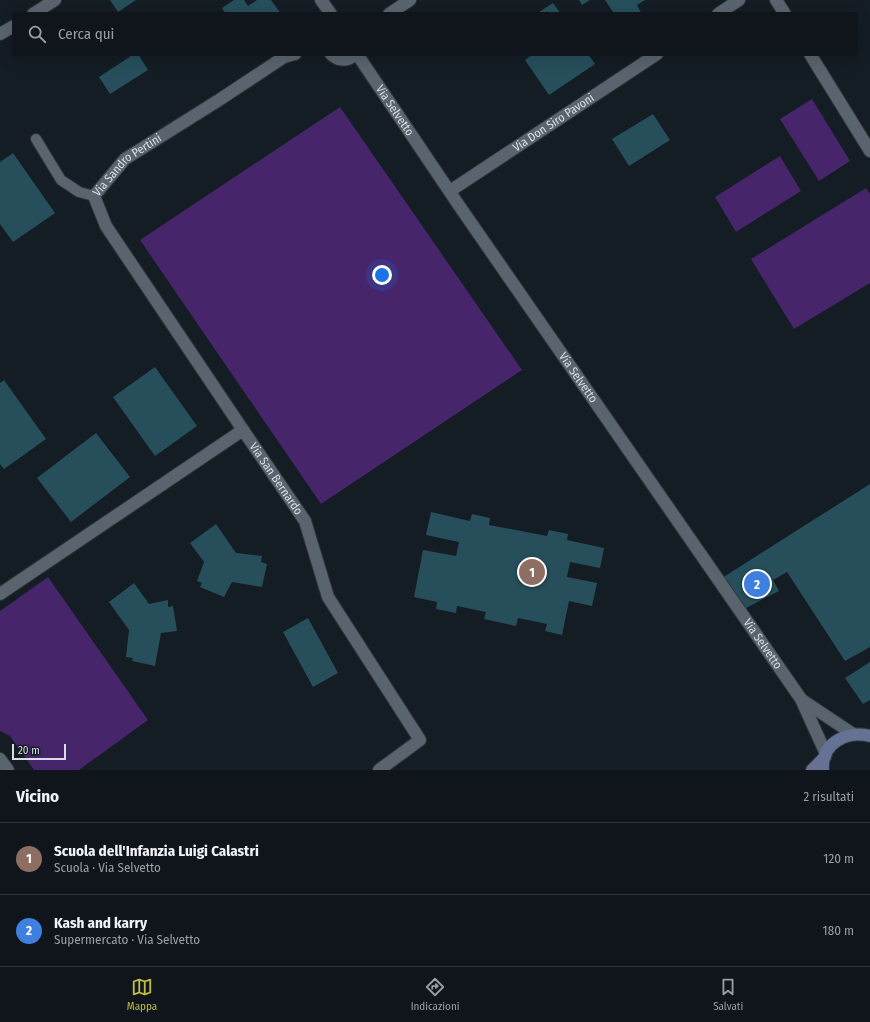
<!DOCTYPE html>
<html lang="it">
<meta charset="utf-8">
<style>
:root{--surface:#0f151b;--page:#181e24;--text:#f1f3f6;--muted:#9b9fa3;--line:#2f343a;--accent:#bebf42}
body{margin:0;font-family:"Fira Sans Condensed",sans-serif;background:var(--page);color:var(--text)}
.scale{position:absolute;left:12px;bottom:10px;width:54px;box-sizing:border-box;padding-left:4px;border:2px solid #d7dde2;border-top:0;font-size:11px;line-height:14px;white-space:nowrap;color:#d7dde2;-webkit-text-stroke:3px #141c24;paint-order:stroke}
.you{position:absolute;left:382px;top:275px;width:14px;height:14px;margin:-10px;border:3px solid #fff;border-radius:50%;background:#1a73e8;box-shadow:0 0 0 6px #1a73e833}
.badge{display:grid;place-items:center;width:26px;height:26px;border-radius:50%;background:var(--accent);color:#fff;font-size:13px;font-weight:700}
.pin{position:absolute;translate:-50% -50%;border:2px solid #fff;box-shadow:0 1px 4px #0006}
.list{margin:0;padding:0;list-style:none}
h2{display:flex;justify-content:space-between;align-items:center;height:52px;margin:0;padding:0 16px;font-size:17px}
h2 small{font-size:13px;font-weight:400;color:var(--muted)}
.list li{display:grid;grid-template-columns:26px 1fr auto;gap:12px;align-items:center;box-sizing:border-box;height:72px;padding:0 16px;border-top:1px solid var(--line)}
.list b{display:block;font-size:15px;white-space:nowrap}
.list p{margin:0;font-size:13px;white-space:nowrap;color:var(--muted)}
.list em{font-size:13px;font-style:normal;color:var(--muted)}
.icon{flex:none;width:22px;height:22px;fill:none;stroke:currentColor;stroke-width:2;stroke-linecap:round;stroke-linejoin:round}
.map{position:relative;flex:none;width:870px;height:770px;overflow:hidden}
.search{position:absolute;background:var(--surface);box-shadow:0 4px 16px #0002;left:12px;right:12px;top:12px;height:44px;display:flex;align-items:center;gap:10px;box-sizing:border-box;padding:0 14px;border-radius:4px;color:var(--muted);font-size:15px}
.sheet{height:196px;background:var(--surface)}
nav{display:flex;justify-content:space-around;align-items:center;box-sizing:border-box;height:56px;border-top:1px solid var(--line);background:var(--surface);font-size:11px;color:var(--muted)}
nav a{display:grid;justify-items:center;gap:2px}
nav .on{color:var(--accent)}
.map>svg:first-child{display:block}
</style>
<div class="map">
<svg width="870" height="770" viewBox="0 0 870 770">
<rect width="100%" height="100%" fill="#141c24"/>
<path fill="#46256b" d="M812,99l38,62 -31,20 -39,-62z
M340,107l182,263 -201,134 -181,-264z
M780,156l21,35 -65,41 -21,-35z
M866,188l4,6v89l-76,46 -43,-70z
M48,577l100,143 -69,50h-45l-24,-34 -10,-5v-120z"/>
<path fill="#264f5b" d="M110,0h26l-18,12z
M234,0h10l4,6 9,-6h14l10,14h-55l-4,-6z
M579,0h11l-8,5z
M605,0h40l-8,5 5,9h-32l3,-2z
M553,3l8,11h-25z
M134,54h4l10,16 -38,24 -11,-17z
M533,54h55l7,10 -46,31 -24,-35z
M653,114l17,26 -41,26 -17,-27z
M13,153l42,60 -42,29 -13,-18v-62z
M155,367l42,59 -42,30 -42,-59z
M4,380l42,59 -42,30 -4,-5v-81z
M96,433l34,44 -59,45 -34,-44z
M870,484v163l-25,14 -58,-89 -14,8 6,11 -37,19 -20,-32z
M431,512l39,9 2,-7 18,4 -1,7 58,11 2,-6 19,4 -1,6 37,8 -4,20 -30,-6 -3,15 30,6 -5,23 -23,-5 -7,34 -17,-4 2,-7 -29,-6 -2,8 -32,-7 2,-7 -29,-6 -1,7 -20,-4 1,-7 -23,-5 9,-47 33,6 3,-14 -33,-7z
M216,524l20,29 26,3 -1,6 6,2 -5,23 -30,-5 -8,15 -24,-10 2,-4 -5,-2 7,-19 -14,-19z
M134,583l15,21 19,-4v7l5,-1 4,25 -16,2 -6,33 -23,-5 1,-3 -7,-1 3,-27 -20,-28z
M308,618l30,55 -25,14 -30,-55z
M870,662v38l-7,4 -18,-26z"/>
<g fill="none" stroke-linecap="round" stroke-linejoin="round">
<g stroke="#31363c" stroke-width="12">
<path id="lane" d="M36,139l25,41 18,12 15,4"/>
</g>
<g stroke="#31363c" stroke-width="14">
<g id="street">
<path d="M321,0l10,14"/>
<path d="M776,0l9,14"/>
<path d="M33,14l22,-14"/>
<path d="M389,14l21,-14"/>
<path d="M718,14l21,-14"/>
<path d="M0,34l14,-8"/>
<path d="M331,54c7,7 17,8 24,0"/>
<path id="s1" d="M357,54l103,153 341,492 25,55"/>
<path d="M810,54l60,97"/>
<path id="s2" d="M450,191l207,-137"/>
<path id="s3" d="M243,430l-137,-204 -12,-30 31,-37 94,-59 65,-43 11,-3"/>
<path id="s4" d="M0,594l243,-164 62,91 23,76 92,143 -41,30"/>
<path d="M802,700l51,34"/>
<path d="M0,759l8,11"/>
</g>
</g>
<g stroke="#31363c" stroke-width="14">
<path id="secondary" d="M812,770l13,-13
M823,770c-2,-27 24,-40 47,-34"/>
</g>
<use href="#lane" stroke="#5a646e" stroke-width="10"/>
<use href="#street" stroke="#5a646e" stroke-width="12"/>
<use href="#secondary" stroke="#657294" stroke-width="12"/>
</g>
<g text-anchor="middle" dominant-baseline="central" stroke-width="3" stroke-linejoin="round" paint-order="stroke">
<g font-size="12" fill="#d7dde2" stroke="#141c24">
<text stroke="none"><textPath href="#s1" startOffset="68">Via Selvetto</textPath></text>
<text stroke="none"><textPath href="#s2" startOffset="124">Via Don Siro Pavoni</textPath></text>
<text stroke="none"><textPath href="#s3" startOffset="324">Via Sandro Pertini</textPath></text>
<text stroke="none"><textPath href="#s1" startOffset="392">Via Selvetto</textPath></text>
<text stroke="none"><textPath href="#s4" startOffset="352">Via San Bernardo</textPath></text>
<text stroke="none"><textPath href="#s1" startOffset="716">Via Selvetto</textPath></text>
</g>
</g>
</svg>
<div class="scale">20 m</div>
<div class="you"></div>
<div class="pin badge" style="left:532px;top:572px;background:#8d6e63">1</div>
<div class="pin badge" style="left:757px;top:584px;background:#3f7fe0">2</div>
<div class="search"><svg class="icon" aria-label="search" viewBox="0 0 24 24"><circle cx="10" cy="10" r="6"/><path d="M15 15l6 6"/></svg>Cerca qui</div>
</div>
<section class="sheet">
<h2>Vicino<small>2 risultati</small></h2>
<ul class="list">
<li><span class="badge" style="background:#8d6e63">1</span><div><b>Scuola dell'Infanzia Luigi Calastri</b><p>Scuola · Via Selvetto</p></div><em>120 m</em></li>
<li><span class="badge" style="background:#3f7fe0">2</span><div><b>Kash and karry</b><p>Supermercato · Via Selvetto</p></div><em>180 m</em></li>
</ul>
</section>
<nav>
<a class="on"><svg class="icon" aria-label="map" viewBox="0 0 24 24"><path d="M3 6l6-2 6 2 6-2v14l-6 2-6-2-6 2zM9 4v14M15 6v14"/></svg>Mappa</a>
<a><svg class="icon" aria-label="directions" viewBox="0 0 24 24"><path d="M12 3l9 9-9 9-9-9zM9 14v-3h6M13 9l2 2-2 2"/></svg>Indicazioni</a>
<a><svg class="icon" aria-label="saved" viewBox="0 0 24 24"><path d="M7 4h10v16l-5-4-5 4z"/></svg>Salvati</a>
</nav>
